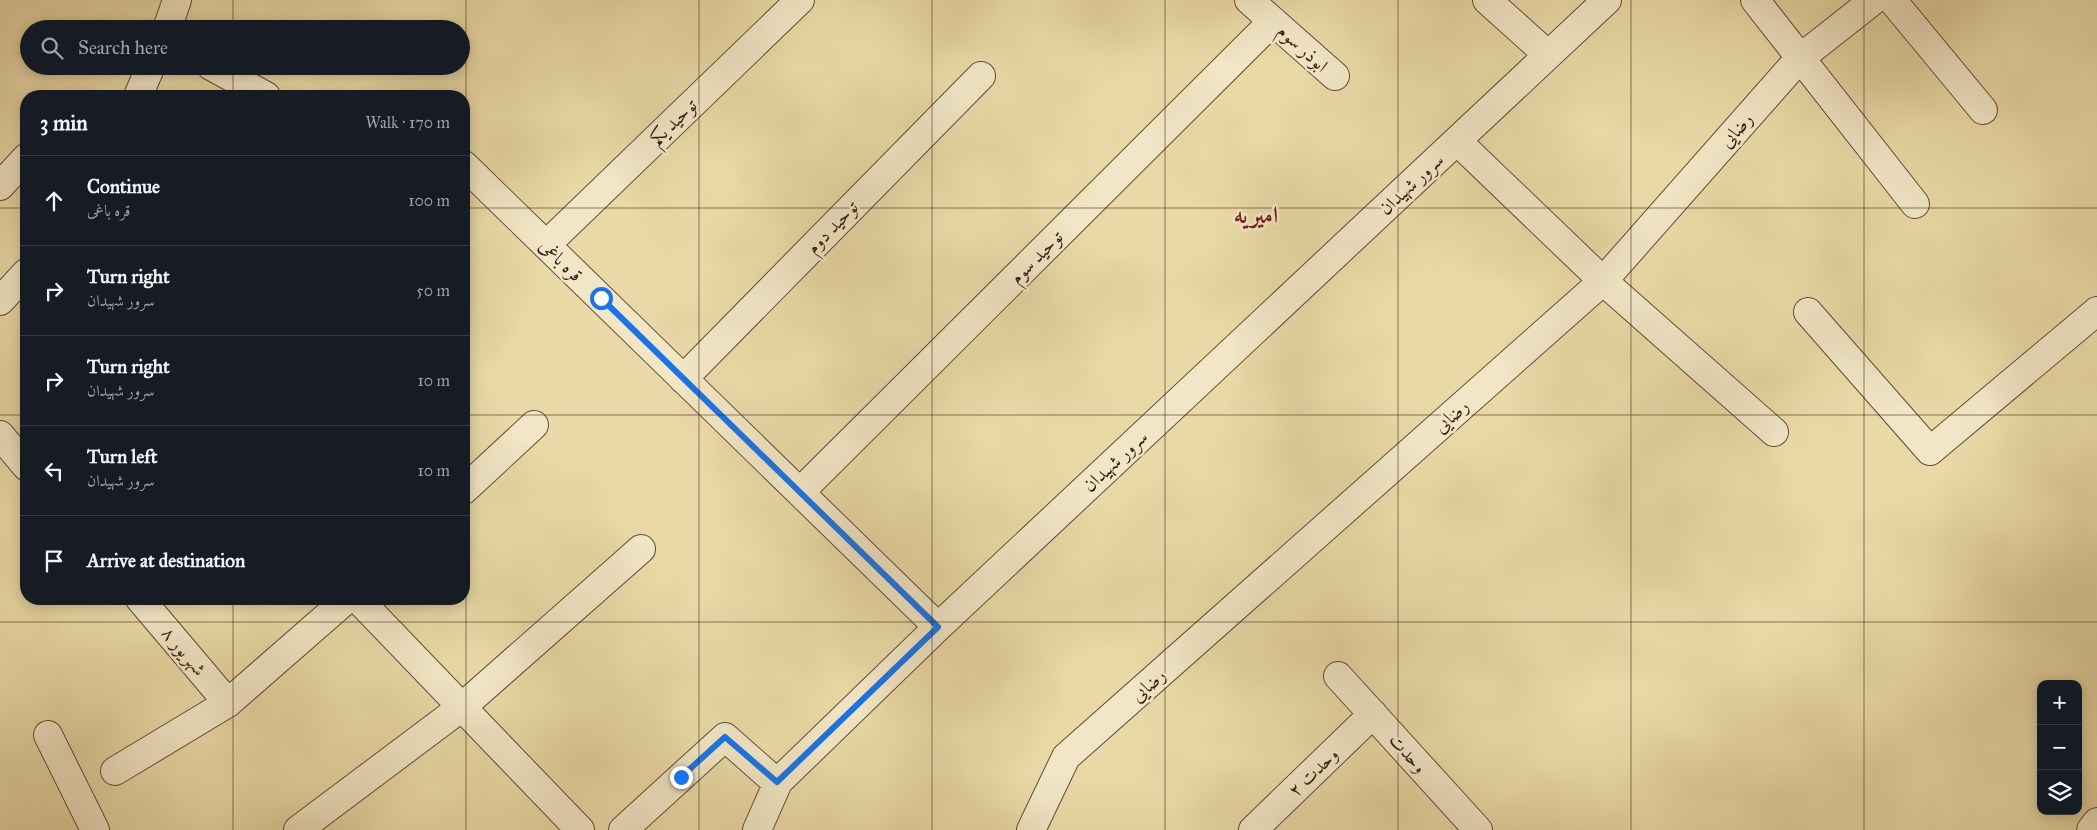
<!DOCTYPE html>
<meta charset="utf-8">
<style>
:root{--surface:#171b24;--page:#242831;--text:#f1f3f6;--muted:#9ea1a6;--line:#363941}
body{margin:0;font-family:"IM FELL Great Primer",Amiri,serif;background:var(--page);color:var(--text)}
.controls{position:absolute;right:15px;bottom:15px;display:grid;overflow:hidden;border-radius:10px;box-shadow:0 2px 12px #0003}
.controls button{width:45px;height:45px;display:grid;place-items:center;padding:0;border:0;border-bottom:1px solid var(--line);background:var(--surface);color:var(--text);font:25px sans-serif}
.stop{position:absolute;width:15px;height:15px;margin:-11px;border:4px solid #1a73e8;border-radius:50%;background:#fff}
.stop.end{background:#1a73e8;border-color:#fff;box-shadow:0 1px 5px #0008}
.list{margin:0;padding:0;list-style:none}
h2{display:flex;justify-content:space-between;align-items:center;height:65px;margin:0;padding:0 20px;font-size:21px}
h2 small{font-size:16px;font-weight:400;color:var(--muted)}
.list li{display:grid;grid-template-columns:32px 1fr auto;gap:15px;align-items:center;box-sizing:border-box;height:90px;padding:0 20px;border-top:1px solid var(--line)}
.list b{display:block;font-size:19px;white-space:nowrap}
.list p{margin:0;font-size:16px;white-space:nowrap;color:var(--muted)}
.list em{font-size:16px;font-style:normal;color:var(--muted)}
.icon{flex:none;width:28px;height:28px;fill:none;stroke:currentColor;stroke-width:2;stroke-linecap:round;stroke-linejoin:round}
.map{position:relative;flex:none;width:2097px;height:830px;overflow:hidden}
.search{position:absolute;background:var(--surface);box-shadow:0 2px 12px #0003;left:20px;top:20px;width:450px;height:55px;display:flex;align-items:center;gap:12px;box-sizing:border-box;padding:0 18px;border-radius:28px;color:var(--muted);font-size:19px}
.panel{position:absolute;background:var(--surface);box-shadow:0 2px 12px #0003;left:20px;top:90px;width:450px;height:515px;border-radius:20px}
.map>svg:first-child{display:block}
</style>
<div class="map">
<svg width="2097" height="830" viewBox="0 0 2097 830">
<rect width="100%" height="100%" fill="#e9d9a6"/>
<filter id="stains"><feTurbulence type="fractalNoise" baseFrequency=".004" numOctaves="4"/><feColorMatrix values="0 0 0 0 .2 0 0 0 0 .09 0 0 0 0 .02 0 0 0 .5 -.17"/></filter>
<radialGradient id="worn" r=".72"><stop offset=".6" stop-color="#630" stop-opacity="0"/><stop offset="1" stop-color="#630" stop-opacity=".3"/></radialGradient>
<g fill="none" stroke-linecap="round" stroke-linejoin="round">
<g stroke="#634c36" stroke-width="30">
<path id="minor" d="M1249,0l86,76
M1487,0l61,55
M1755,0l160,204
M1892,0l91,110
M167,29l10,-29
M211,66l55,30
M138,96l13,-30
M1457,141l146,140 171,151
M464,165l474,462
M0,186l26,-28
M546,245l254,-245
M0,301l26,-28
M1808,312l122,139 167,-140
M683,379l298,-303
M0,435l26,31
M464,490l70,-65
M800,492l473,-471
M140,599l88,104
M358,599l222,231
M1338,676l140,154
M48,735l47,95
M115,771l113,-68 119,-104
M298,830l164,-123 179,-158
M623,830l102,-93 52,46 161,-156 669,-627
M757,830l22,-50
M1031,830l35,-73 537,-476 196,-222 75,-59
M1253,830l120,-116
M2091,830l6,-8"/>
</g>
<use href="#minor" stroke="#f1e6c5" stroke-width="28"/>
</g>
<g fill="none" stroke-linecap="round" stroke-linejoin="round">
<path stroke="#1a73e8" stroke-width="6" d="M601,298l337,329 -161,155 -52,-45 -44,40"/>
</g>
<path fill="none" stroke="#361d10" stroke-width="1" stroke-opacity="0.55" d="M233,0v29M466,0v830M699,0v830M932,0v830M1165,0v830M1398,0v830M1631,0v830M1864,0v830M233,66v30M0,208h26M464,208h1633M0,415h26M464,415h1633M233,599v231M0,622h2097"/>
<g text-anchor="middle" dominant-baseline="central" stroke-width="5" stroke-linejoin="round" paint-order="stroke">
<g font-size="19" fill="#361d10" stroke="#f1e6c5">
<text transform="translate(1303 48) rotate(42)">ابوذر سوم</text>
<text transform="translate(673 122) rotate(-44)">توحید یکم</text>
<text transform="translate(1736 130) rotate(-49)">رضایی</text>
<text transform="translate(1411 184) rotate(-43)">سرور شهیدان</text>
<text transform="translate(832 227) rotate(-46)">توحید دوم</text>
<text transform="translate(1036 257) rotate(-45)">توحید سوم</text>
<text transform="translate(561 260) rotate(44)">قره باغی</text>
<text transform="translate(1451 416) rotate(-42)">رضایی</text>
<text transform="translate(1115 461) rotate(-43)">سرور شهیدان</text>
<text transform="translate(184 651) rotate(50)">۸ شهریور</text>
<text transform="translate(1148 685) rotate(-42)">رضایی</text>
<text transform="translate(1408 753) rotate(48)">وحدت</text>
<text transform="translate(1313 772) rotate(-44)">وحدت ۲</text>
</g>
<g font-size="24" font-weight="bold" fill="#7a1f14" stroke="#f1e6c5">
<text x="1256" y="215">امیریه</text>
</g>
</g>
<rect width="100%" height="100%" filter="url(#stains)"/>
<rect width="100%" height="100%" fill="url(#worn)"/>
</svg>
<div class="controls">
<button>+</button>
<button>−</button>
<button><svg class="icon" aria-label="layers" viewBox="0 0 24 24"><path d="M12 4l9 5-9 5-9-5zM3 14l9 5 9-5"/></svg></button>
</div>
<div class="stop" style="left:601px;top:298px"></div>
<div class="stop end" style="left:681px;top:777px"></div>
<div class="search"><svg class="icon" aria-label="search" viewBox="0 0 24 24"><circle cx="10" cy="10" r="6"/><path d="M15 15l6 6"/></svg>Search here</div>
<section class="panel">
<h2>3 min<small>Walk · 170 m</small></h2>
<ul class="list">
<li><svg class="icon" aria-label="ahead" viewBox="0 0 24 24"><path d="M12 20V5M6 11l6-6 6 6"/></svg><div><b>Continue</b><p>قره باغی</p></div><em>100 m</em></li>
<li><svg class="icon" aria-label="right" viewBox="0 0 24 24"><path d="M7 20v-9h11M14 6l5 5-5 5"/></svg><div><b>Turn right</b><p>سرور شهیدان</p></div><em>50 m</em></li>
<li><svg class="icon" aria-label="right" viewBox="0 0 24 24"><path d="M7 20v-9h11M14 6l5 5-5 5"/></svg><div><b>Turn right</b><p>سرور شهیدان</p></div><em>10 m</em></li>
<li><svg class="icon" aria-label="left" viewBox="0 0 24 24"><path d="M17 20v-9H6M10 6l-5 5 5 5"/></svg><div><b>Turn left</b><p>سرور شهیدان</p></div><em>10 m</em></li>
<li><svg class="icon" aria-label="arrive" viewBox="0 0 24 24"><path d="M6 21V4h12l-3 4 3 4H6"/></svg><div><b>Arrive at destination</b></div></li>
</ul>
</section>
</div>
